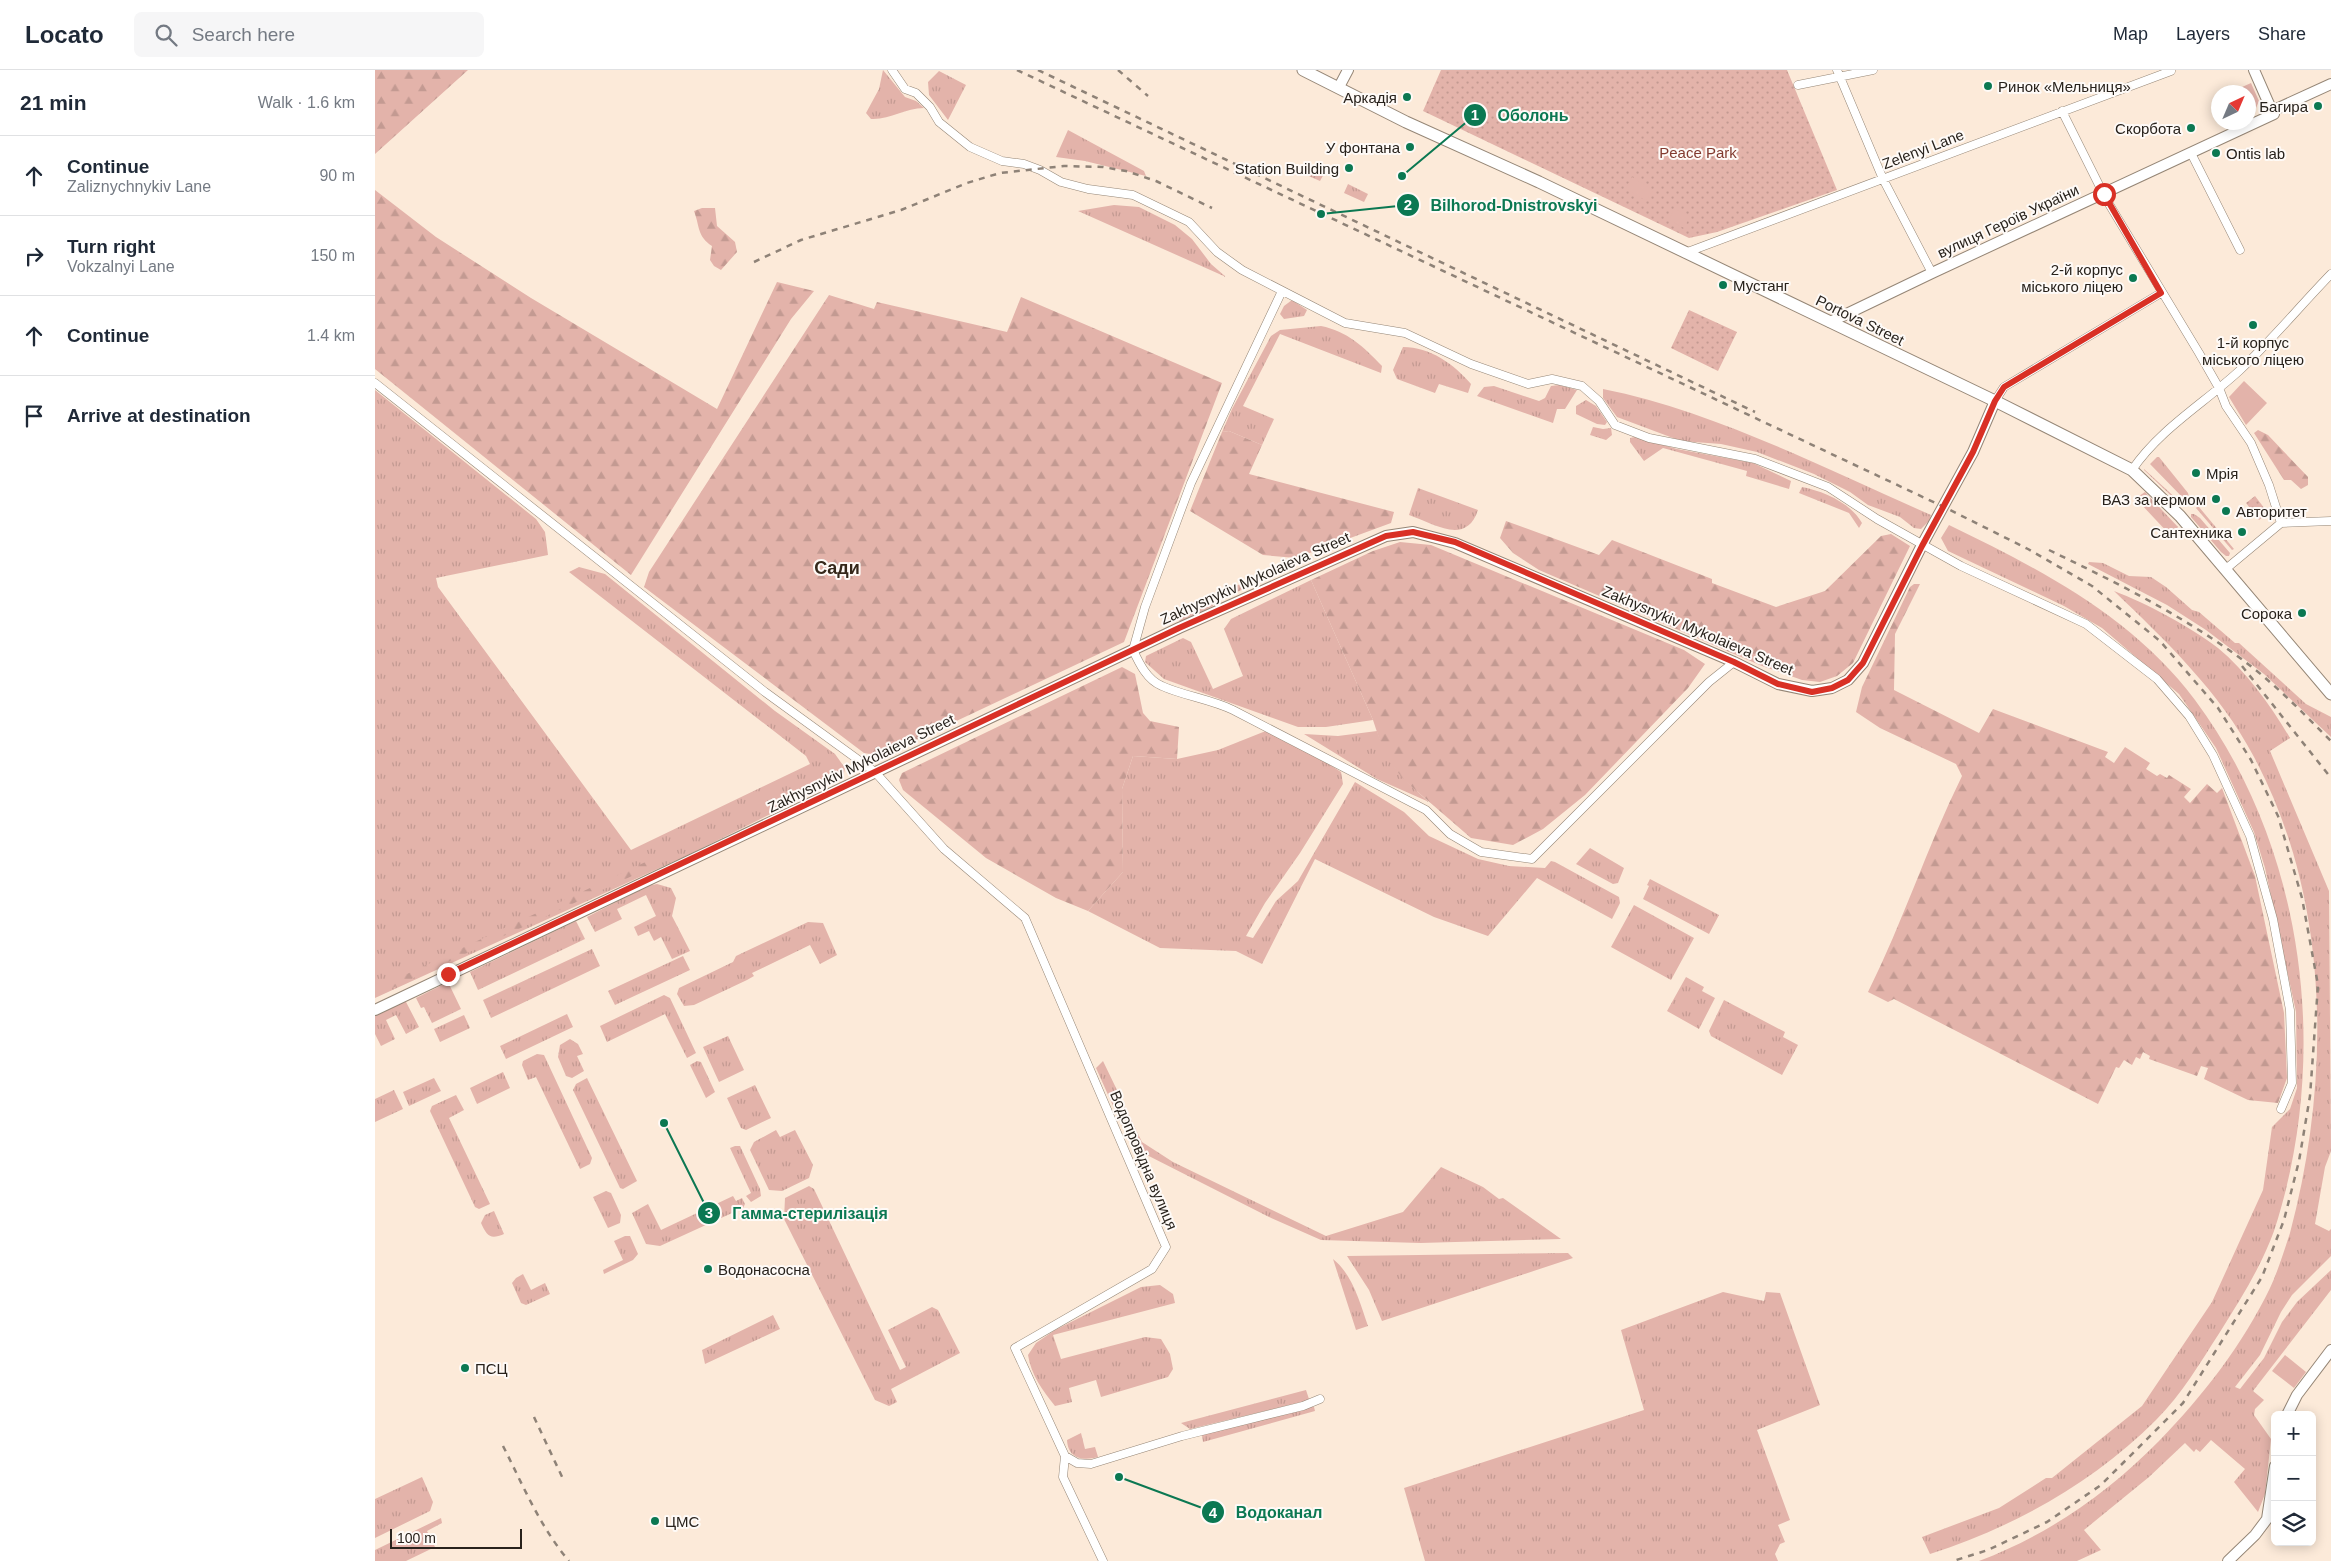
<!DOCTYPE html>
<meta charset="utf-8">
<style>
:root{--surface:#fff;--page:#f6f6f7;--text:#1f2937;--muted:#747a83;--line:#e0e1e3}
body{margin:0;font-family:Arial,sans-serif;background:var(--page);color:var(--text)}
.controls{position:absolute;right:15px;bottom:15px;display:grid;overflow:hidden;border-radius:8px;box-shadow:0 2px 12px #0003}
.controls button{width:45px;height:45px;display:grid;place-items:center;padding:0;border:0;border-bottom:1px solid var(--line);background:var(--surface);color:var(--text);font:25px sans-serif}
.compass{position:absolute;left:1836px;top:15px;width:45px;height:45px;border-radius:50%;background:var(--surface);box-shadow:0 2px 12px #0003;rotate:44deg}
.scale{position:absolute;left:15px;bottom:12px;width:132px;box-sizing:border-box;padding-left:5px;border:2px solid #28221c;border-top:0;font-size:14px;line-height:18px;white-space:nowrap;color:#28221c;-webkit-text-stroke:4px #fefaf7;paint-order:stroke}
.stop{position:absolute;width:15px;height:15px;margin:-11px;border:4px solid #d93025;border-radius:50%;background:#fff}
.stop.end{background:#d93025;border-color:#fff;box-shadow:0 1px 5px #0008}
.list{margin:0;padding:0;list-style:none}
h2{display:flex;justify-content:space-between;align-items:center;height:65px;margin:0;padding:0 20px;font-size:21px}
h2 small{font-size:16px;font-weight:400;color:var(--muted)}
.list li{display:grid;grid-template-columns:32px 1fr auto;gap:15px;align-items:center;box-sizing:border-box;height:80px;padding:0 20px;border-top:1px solid var(--line)}
.list b{display:block;font-size:19px;white-space:nowrap}
.list p{margin:0;font-size:16px;white-space:nowrap;color:var(--muted)}
.list em{font-size:16px;font-style:normal;color:var(--muted)}
.icon{flex:none;width:28px;height:28px;fill:none;stroke:currentColor;stroke-width:2;stroke-linecap:round;stroke-linejoin:round}
.map{position:relative;flex:none;width:1956px;height:1491px;overflow:hidden}
header{display:flex;align-items:center;gap:30px;box-sizing:border-box;height:70px;padding:0 25px;background:var(--surface);border-bottom:1px solid var(--line)}
header strong{font-size:24px}
nav{display:flex;gap:28px;margin-inline-start:auto;font-size:18px}
.search{width:350px;height:45px;background:var(--page);display:flex;align-items:center;gap:12px;box-sizing:border-box;padding:0 18px;border-radius:8px;color:var(--muted);font-size:19px}
main{display:flex}
aside{flex:1;background:var(--surface)}
.map>svg:first-child{display:block}
</style>
<header>
<strong>Locato</strong>
<div class="search"><svg class="icon" aria-label="search" viewBox="0 0 24 24"><circle cx="10" cy="10" r="6"/><path d="M15 15l6 6"/></svg>Search here</div>
<nav><a>Map</a><a>Layers</a><a>Share</a></nav>
</header>
<main>
<aside>
<h2>21 min<small>Walk · 1.6 km</small></h2>
<ul class="list">
<li><svg class="icon" aria-label="ahead" viewBox="0 0 24 24"><path d="M12 20V5M6 11l6-6 6 6"/></svg><div><b>Continue</b><p>Zaliznychnykiv Lane</p></div><em>90 m</em></li>
<li><svg class="icon" aria-label="right" viewBox="0 0 24 24"><path d="M7 20v-9h11M14 6l5 5-5 5"/></svg><div><b>Turn right</b><p>Vokzalnyi Lane</p></div><em>150 m</em></li>
<li><svg class="icon" aria-label="ahead" viewBox="0 0 24 24"><path d="M12 20V5M6 11l6-6 6 6"/></svg><div><b>Continue</b></div><em>1.4 km</em></li>
<li><svg class="icon" aria-label="arrive" viewBox="0 0 24 24"><path d="M6 21V4h12l-3 4 3 4H6"/></svg><div><b>Arrive at destination</b></div></li>
</ul>
</aside>
<div class="map">
<svg width="1956" height="1491" viewBox="0 0 1956 1491">
<defs>
<pattern id="grass-tufts" width="24" height="20" patternUnits="userSpaceOnUse" patternTransform="scale(1.25)"><rect width="24" height="20" fill="#e3b3aa"/><path d="M3 7l-1-3M5 7V3M7 7l1-3M15 17l-1-3M17 17v-4M19 17l1-3" fill="none" stroke="#c39a92"/></pattern>
<pattern id="forest-firs" width="22" height="20" patternUnits="userSpaceOnUse" patternTransform="scale(1.25)"><rect width="22" height="20" fill="#e3b3aa"/><path d="M5 1l3.5 6h-7zM16 11l3.5 6h-7z" fill="#c39a92"/></pattern>
<pattern id="park-dots" width="8" height="8" patternUnits="userSpaceOnUse" patternTransform="scale(1.25)"><rect width="8" height="8" fill="#e3b3aa"/><path d="M2 2h.1M6 6h.1" fill="none" stroke="#c39a92" stroke-width="1.8" stroke-linecap="round"/></pattern>
</defs>
<rect width="100%" height="100%" fill="#fcead9"/>
<path fill="url(#grass-tufts)" d="M508,0l22,27 11,4 8,7c-19,0 -34,12 -53,11l-5,-6 13,-24z
M564,1l27,14 -18,35 -19,-25 -1,-13z
M693,60l76,41 2,5 -61,-15 -29,-4z
M931,93l19,9 -5,9 -18,-8z
M973,114l20,10 -4,8 -20,-9z
M739,135l25,2 36,18 17,14 19,25 15,13 -148,-66z
M917,230l15,10 -3,6 -20,3 -4,-5 4,-8z
M946,256c26,5 43,21 61,40l-1,7 -101,-39 -37,72 31,13 -12,26 -33,-14 -7,1 10,-23 39,-73 9,-6z
M1028,277c27,0 51,17 68,37l-3,9 -29,-9 -4,9 -38,-14 -4,-9z
M1184,315l18,5 -12,19h-8l-4,14 -76,-27 7,-9 10,-1 45,15 6,-3 6,-12z
M1228,319c111,22 225,81 328,126l-2,6 -8,8 -7,-1 -14,-11 -32,-12 -18,-13 -36,-18 -57,-22 -36,-8 -40,-3 -64,-24 -14,-19z
M0,320l161,129 9,13 3,23 -112,23 2,9 193,263 179,-86 -4,-8 -237,-184 10,-5 26,7 170,137 60,43 10,14 -2,10 -155,77 -313,143z
M1211,330l10,6 11,16 -2,3 -8,-1 -21,-10v-8z
M1218,357l10,2 8,-1 1,7 -6,5 -16,-5z
M1260,367l42,12 76,14 38,18 -2,8 -43,-13 1,-5 -84,-23 -19,13 -14,-19v-4z
M1782,387h2l29,36 1,4 -4,3 -35,-36z
M1769,399l36,33 1,3 -37,-35z
M1427,417c21,4 49,16 60,36l-3,5 -10,-15 -50,-20z
M1043,418l60,22c-12,36 -43,14 -69,5z
M1770,422l33,35 -8,8 -30,-32 -1,-7z
M1822,437h2l35,42 -2,1 -36,-42z
M1816,444h3l6,4 30,35 -1,3h-3l-5,-4 -30,-35z
M1574,455c91,44 184,92 246,175 111,149 136,357 79,531 -13,36 -34,69 -54,101 -20,31 -38,62 -64,88 -63,63 -142,107 -226,134l-8,-17 77,-29 47,-30h6l90,-72 70,-104 51,-112 9,-63 18,-18 7,-21 -1,-76 -31,-144 -11,-36 -38,-84 -37,-54 -77,-66 -38,-22 -116,-55 -7,-13z
M1714,492l14,1 26,13 22,1 15,10 26,23 7,2 36,31h4l67,61 25,13v20l-67,-63 -58,-44 -39,-25 -79,-41z
M892,501l5,2 -1,4 -34,15 -2,-1 1,-5z
M936,510l62,140 -47,7h-28l-134,-48 -19,-17 1,-6 37,-18 8,4 22,47 30,-13 -19,-47 7,-10z
M1739,521c32,12 77,36 104,57 29,24 53,58 72,90l-20,13 59,140 2,260 -6,16 -10,57 14,7 2,-2v27l-39,39 -11,17 -21,43 -25,32 5,2 24,-31 18,-36 15,-20 34,-32v20l-78,101 11,9 -9,9 -1,6 17,24 -6,55 -7,18 -24,-30 11,-13 -34,-29 -11,12 -4,-3 -2,3 -9,-9 -36,34 -65,53 17,20 -24,11h-98c69,-26 129,-68 180,-120 44,-45 84,-97 111,-153 8,-17 14,-37 20,-55 41,-154 41,-332 -36,-476 -34,-65 -88,-116 -140,-166z
M835,530l4,1 -1,5 -32,16 -5,-4 1,-3z
M898,658l68,44 2,12 -43,69 -35,50 -19,33 7,2 23,-37 22,-20 57,-99 49,30 25,24 49,23 31,7 36,2 6,-7 4,1 64,35 1,6 -8,16 -75,-41 -49,58 -54,-19 -119,-58 -53,105 -26,-13 -76,-3 -72,-37 35,-39 -1,-83 11,-33 44,3 41,-9z
M1002,661c12,35 25,47 52,71l-52,-23 -73,-45 34,2z
M1215,778l34,20 -6,15 -5,1 -37,-20z
M1275,809l69,36 -10,19 -66,-35 6,-13 -2,-1z
M282,814l14,4 5,10 -4,18 18,35 -18,8 -11,-22 -7,4 -5,-10 -11,5 -4,-9 22,-11 -10,-21 -29,14 5,10 -27,13 -8,-15 60,-31z
M1259,835l60,33 -23,42 -60,-33z
M201,851l9,18 -107,51 -8,-18z
M433,852l15,1 14,32 -17,9 -10,-19 -58,28 2,3 -7,4 -53,25 -10,1 -7,-12 2,-6 54,-26 3,-6z
M217,879l8,17 -109,52 -8,-18z
M308,886l7,14 -75,35 -7,-14z
M1311,907l18,10 -2,4 13,7 -16,31 -32,-18z
M73,912l13,27 -29,14 -8,-16 -3,1 -5,-10z
M289,925l6,3 26,55 -9,5 -22,-44 -58,28 -7,-16z
M30,930l14,27 -13,7 -10,-19 -10,5 9,19 -14,7 -6,-12v-19z
M1349,930l61,32 -2,5 15,8 -16,30 -71,-39 -2,-5z
M192,944l6,13 -67,32 -6,-13z
M89,945l6,13 -30,14 -6,-13z
M353,966l16,34 -25,12 -16,-35z
M195,969l8,5 5,10 -6,2 7,15 -12,7 -6,-2 -8,-19 2,-12z
M162,984l7,1 48,103 -2,6 -10,5 -44,-92 -8,3 -6,-15 1,-4z
M322,991l4,1 14,30 -9,6 -16,-33z
M728,991l39,81 31,20 153,74 77,-24 38,-45 42,20 16,12 4,-1 58,41 -141,4 -99,-3 -52,-23 -134,-68 -13,-23 -26,-58z
M128,1002l7,16 -33,16 -7,-16z
M59,1008l7,13 -32,15 -6,-14z
M212,1008l50,103 -14,8 -3,-1 -47,-98 3,-6z
M380,1015l16,33 -25,12 -5,-2 -14,-30z
M19,1020l9,19 -28,13v-23z
M81,1025l8,15 -15,8 41,86 -11,5 -4,-2 -45,-96 2,-5z
M401,1060l4,7 15,-7 18,35 -4,13 -27,13 -13,-1 -19,-40 4,-8z
M360,1076h5l20,43 1,7 -10,6 -5,-6 5,-3 -21,-45z
M434,1116l5,3 86,181 6,-3 -18,-37 44,-23 6,3 22,43 -69,36 6,13 -8,4 -14,-6 -91,-181 1,-21z
M231,1121l5,2 10,22 -1,8 -12,5 -15,-31z
M358,1126l3,5 6,-3 3,6 -2,4 -83,38 -14,-2 -14,-31 16,-9 13,26z
M119,1141l10,23c-14,6 -17,2 -23,-11l4,-8z
M250,1166h5l8,18 -5,6 -29,14 -1,-4 20,-10 -9,-19z
M1193,1183l5,5 -191,63 -13,-31 -22,-34z
M958,1189c20,16 27,44 35,67l-12,4z
M148,1204l8,16 14,-7 5,11 -24,11 -5,-2 -9,-20 4,-5z
M785,1215l13,9 2,9 -122,32 8,24 84,-22 16,2 9,15 3,15 -5,8 -67,20 -5,-17 -27,8 3,14 -17,4c-12,-15 -24,-31 -27,-51l8,-12 19,-13 86,-43z
M1348,1222l41,9 2,-9 14,1 40,112 -63,25 33,90 -12,5 7,17 -5,2 -5,10 3,7h-353l-21,-73 240,-78 -23,-80z
M398,1245l7,14 -75,35 -3,-14z
M931,1320l3,9 -3,2 -116,28 -9,-6z
M933,1337h6l1,4 -112,31 -1,-7z
M706,1363l4,16 10,-2 3,10c-15,4 -30,2 -31,-17z
M47,1407l11,25 -3,9 -55,27v-39z
M66,1448l1,5 -15,8 8,16 -29,14h-31v-11z"/>
<path fill="url(#forest-firs)" d="M0,0h93l-93,84z
M0,120l61,47 95,61 186,111 60,-127 37,9 -23,28 -160,256 -256,-206z
M327,138h13l2,18 18,16 2,10 -16,18 -7,-4 -4,-6 2,-14c-15,-10 -12,-19 -18,-35z
M454,225l45,14 3,-7 130,30 14,-35 201,86 -98,259 -242,114 -18,-3 -220,-166 5,-15z
M1883,360l10,5 40,42v8l-7,4 -10,-9h-7l-30,-47z
M854,361l33,14 -13,29 145,38 -3,11 -95,35 -33,-3 -73,-44 32,-79z
M1131,451l93,34 13,-15 100,39v4l64,24 49,-16 56,-55 10,-2 19,12 -57,117 -16,13 -17,6 -18,-2 -40,-14 -223,-96 -26,-17 -13,-15z
M1025,472l31,3 253,105 21,14 -17,24 -103,107 -42,34 -30,16 -42,-7 -67,-58 -19,-24 -12,-36 -62,-140 62,-29z
M1539,514h6l-25,50 -1,56 85,43 14,-24 115,43 -3,5 9,6 11,-16 25,16 -4,6 11,7 3,-2 7,4 2,-3 22,14 -7,8 6,6 17,-19 10,9 5,-5 33,88 29,137 3,65 -9,25 -30,-3 -44,-21 4,-11 -7,-2 -4,10 -48,-17 1,-3 -7,-4 -3,7 -4,-2 -4,8 -8,-5 -5,8 -3,-1 -18,37 -204,-105 -6,3 -20,-10c35,-70 59,-145 94,-216l-6,-12 -76,-36 -24,-16 6,-25 48,-100z
M747,597l13,7 8,39 7,8 29,6 -2,32 -44,-3 -11,33 1,83 -35,39 -32,-13 -70,-40 -83,-68 -4,-10 3,-7z
M296,780l8,4 -304,142v-7z"/>
<path fill="url(#park-dots)" d="M1066,0h346l50,120 -120,42 -28,6 -266,-127z
M1314,240l48,22 -19,39 -47,-23z
M1880,426l13,17 -9,7 -13,-17z"/>
<path fill="#e3b3aa" d="M1876,13l8,18 -3,7 -7,4v-20h-18z
M1257,107l21,13 -7,11 -20,-13z
M1299,139l16,7 -6,12 -15,-8z
M1869,311l23,22 -21,22 -17,-28z
M1910,1285l21,17 -12,16 -22,-17z"/>
<g fill="none" stroke-linecap="round" stroke-linejoin="round">
<g stroke="#958676" stroke-width="9">
<path id="minor" d="M517,0l13,19 11,4 14,14 9,15 31,25 32,14 22,3 16,6 21,12 27,7 45,6 56,27 28,30 25,18 103,53 60,10 66,31 57,20 24,-5 30,7 17,15 16,24 34,13 106,21 73,28 49,32 84,47 125,58 71,55 32,37 24,39 37,81 23,83 17,91 2,73 -11,26
M1462,0l46,109 49,94
M1423,15l75,-15
M1687,41l44,88 93,154 20,35 7,18 25,37 18,42 12,38
M1816,83l49,97
M1310,183l486,-182
M907,221l-91,192 -46,124 -12,43c6,13 14,30 29,36 22,10 48,13 71,24l193,100 24,24 31,18 51,7 177,-177 25,-20
M0,313l390,309 110,80 69,77 81,69 141,329 -14,22 -137,79 50,108 12,7 14,1 91,-28 121,-30 17,-7
M1620,331l9,-14 157,-94
M1757,400c28,-41 71,-66 107,-99 32,-30 61,-65 92,-97
M1852,498l54,-45 50,-2
M690,1386l-2,21 40,84"/>
</g>
<g stroke="#958676" stroke-width="12">
<path id="tertiary" d="M1879,0l18,41
M964,17l9,-17
M1455,252l102,-49 342,-159 -2,-3 59,-27
M0,940l804,-382 207,-92 27,-4 42,11 279,119 44,22 34,7 20,-3 16,-8 15,-17 59,-118 51,-93 22,-51
M1912,1345l10,-20 34,-45
M1853,1491l27,-26 12,-16 8,-53"/>
</g>
<g stroke="#958676" stroke-width="13">
<path id="secondary" d="M928,0l103,52 133,60 456,219 137,69 48,46 151,178"/>
</g>
<use href="#minor" stroke="#fff" stroke-width="8"/>
<use href="#tertiary" stroke="#fff" stroke-width="10"/>
<use href="#secondary" stroke="#fff" stroke-width="11"/>
<path stroke="#8e8277" stroke-width="2.5" stroke-dasharray="6 6" stroke-linecap="butt" d="M642,0l927,437 84,42 64,37 68,55 58,67 33,52 27,56 24,82 16,87 -8,111 -11,65 -15,59 -22,57 -79,126 -82,82 -54,37 -59,28 -35,11
M663,0l717,342
M743,0l30,26
M379,192l47,-22 100,-30 66,-27 33,-10 64,-7 39,1 23,4 30,10 56,27
M1674,480c68,33 135,66 195,111 31,23 59,52 87,80
M1867,596l89,112
M159,1347l30,64
M128,1376c20,39 37,81 66,115"/>
</g>
<g fill="none" stroke-linecap="round" stroke-linejoin="round">
<path stroke="#d93025" stroke-width="6" d="M73,904l731,-346 207,-92 27,-4 42,10 279,120 44,22 34,8 20,-4 16,-8 15,-17 59,-117 51,-94 22,-51 9,-14 157,-94 -57,-99"/>
</g>
<g fill="#0b7852" stroke="#fefaf7" stroke-width="2">
<circle cx="1613" cy="16" r="5"/>
<circle cx="1032" cy="27" r="5"/>
<circle cx="1943" cy="36" r="5"/>
<circle cx="1816" cy="58" r="5"/>
<circle cx="1035" cy="77" r="5"/>
<circle cx="1841" cy="83" r="5"/>
<circle cx="974" cy="98" r="5"/>
<circle cx="1758" cy="208" r="5"/>
<circle cx="1348" cy="215" r="5"/>
<circle cx="1878" cy="255" r="5"/>
<circle cx="1821" cy="403" r="5"/>
<circle cx="1841" cy="429" r="5"/>
<circle cx="1851" cy="441" r="5"/>
<circle cx="1867" cy="462" r="5"/>
<circle cx="1927" cy="543" r="5"/>
<circle cx="333" cy="1199" r="5"/>
<circle cx="90" cy="1298" r="5"/>
<circle cx="280" cy="1451" r="5"/>
</g>
<g text-anchor="middle" dominant-baseline="central" stroke-width="4" stroke-linejoin="round" paint-order="stroke">
<g font-size="15" fill="#28221c" stroke="#fefaf7" text-anchor="end">
<text x="1623" y="16" text-anchor="start">Ринок «Мельниця»</text>
<text x="1022" y="27">Аркадія</text>
<text x="1933" y="36">Багира</text>
<text x="1806" y="58">Скорбота</text>
<text x="1025" y="77">У фонтана</text>
<text x="1851" y="83" text-anchor="start">Ontis lab</text>
<text x="964" y="98">Station Building</text>
<text x="1748" y="199">2-й корпус<tspan x="1748" dy="17">міського ліцею</tspan></text>
<text x="1358" y="215" text-anchor="start">Мустанг</text>
<text x="1878" y="272" text-anchor="middle">1-й корпус<tspan x="1878" dy="17">міського ліцею</tspan></text>
<text x="1831" y="403" text-anchor="start">Мрія</text>
<text x="1831" y="429">ВАЗ за кермом</text>
<text x="1861" y="441" text-anchor="start">Авторитет</text>
<text x="1857" y="462">Сантехника</text>
<text x="1917" y="543">Сорока</text>
<text x="343" y="1199" text-anchor="start">Водонасосна</text>
<text x="100" y="1298" text-anchor="start">ПСЦ</text>
<text x="290" y="1451" text-anchor="start">ЦМС</text>
</g>
<g font-size="15" fill="#28221c" stroke="#fefaf7">
<text transform="translate(1548 79) rotate(-21)">Zelenyi Lane</text>
<text transform="translate(1633 151) rotate(-25)">вулиця Героїв України</text>
<text transform="translate(1485 250) rotate(26)">Portova Street</text>
<text transform="translate(880 508) rotate(-24)">Zakhysnykiv Mykolaieva Street</text>
<text transform="translate(1323 560) rotate(23)">Zakhysnykiv Mykolaieva Street</text>
<text transform="translate(486 693) rotate(-26)">Zakhysnykiv Mykolaieva Street</text>
<text transform="translate(769 1090) rotate(67)">Водопровідна вулиця</text>
</g>
<g font-size="15" fill="#823a2f" stroke="#fefaf7">
<text x="1323" y="82">Peace Park</text>
</g>
<g font-size="18" font-weight="bold" fill="#35281b" stroke="#fefaf7">
<text x="462" y="498">Сади</text>
</g>
</g>
<path fill="none" stroke="#0b7852" stroke-width="2" d="M1027 106L1100 45M946 144L1033 135M289 1053L334 1143M744 1407L838 1442"/>
<g fill="#0b7852" stroke="#fefaf7" stroke-width="2">
<circle cx="1027" cy="106" r="5"/>
<circle cx="946" cy="144" r="5"/>
<circle cx="289" cy="1053" r="5"/>
<circle cx="744" cy="1407" r="5"/>
<circle cx="1100" cy="45" r="12"/>
<circle cx="1033" cy="135" r="12"/>
<circle cx="334" cy="1143" r="12"/>
<circle cx="838" cy="1442" r="12"/>
</g>
<g font-size="15" text-anchor="middle" font-weight="bold" fill="#fff">
<text x="1100" y="50">1</text>
<text x="1033" y="140">2</text>
<text x="334" y="1148">3</text>
<text x="838" y="1448">4</text>
</g>
<g font-size="16" text-anchor="middle" font-weight="bold" fill="#0b7852" stroke="#fefaf7" stroke-width="4" stroke-linejoin="round" paint-order="stroke">
<text x="1158" y="51">Оболонь</text>
<text x="1139" y="141">Bilhorod-Dnistrovskyi</text>
<text x="435" y="1149">Гамма-стерилізація</text>
<text x="904" y="1448">Водоканал</text>
</g>
</svg>
<div class="controls">
<button>+</button>
<button>−</button>
<button><svg class="icon" aria-label="layers" viewBox="0 0 24 24"><path d="M12 4l9 5-9 5-9-5zM3 14l9 5 9-5"/></svg></button>
</div>
<svg class="compass" viewBox="-18 -18 36 36"><path d="M0-13l5 13h-10z" fill="#e53935"/><path d="M0 13l5-13h-10z" fill="#747a83"/></svg>
<div class="scale">100 m</div>
<div class="stop" style="left:1729px;top:124px"></div>
<div class="stop end" style="left:73px;top:904px"></div>
</div>
</main>
